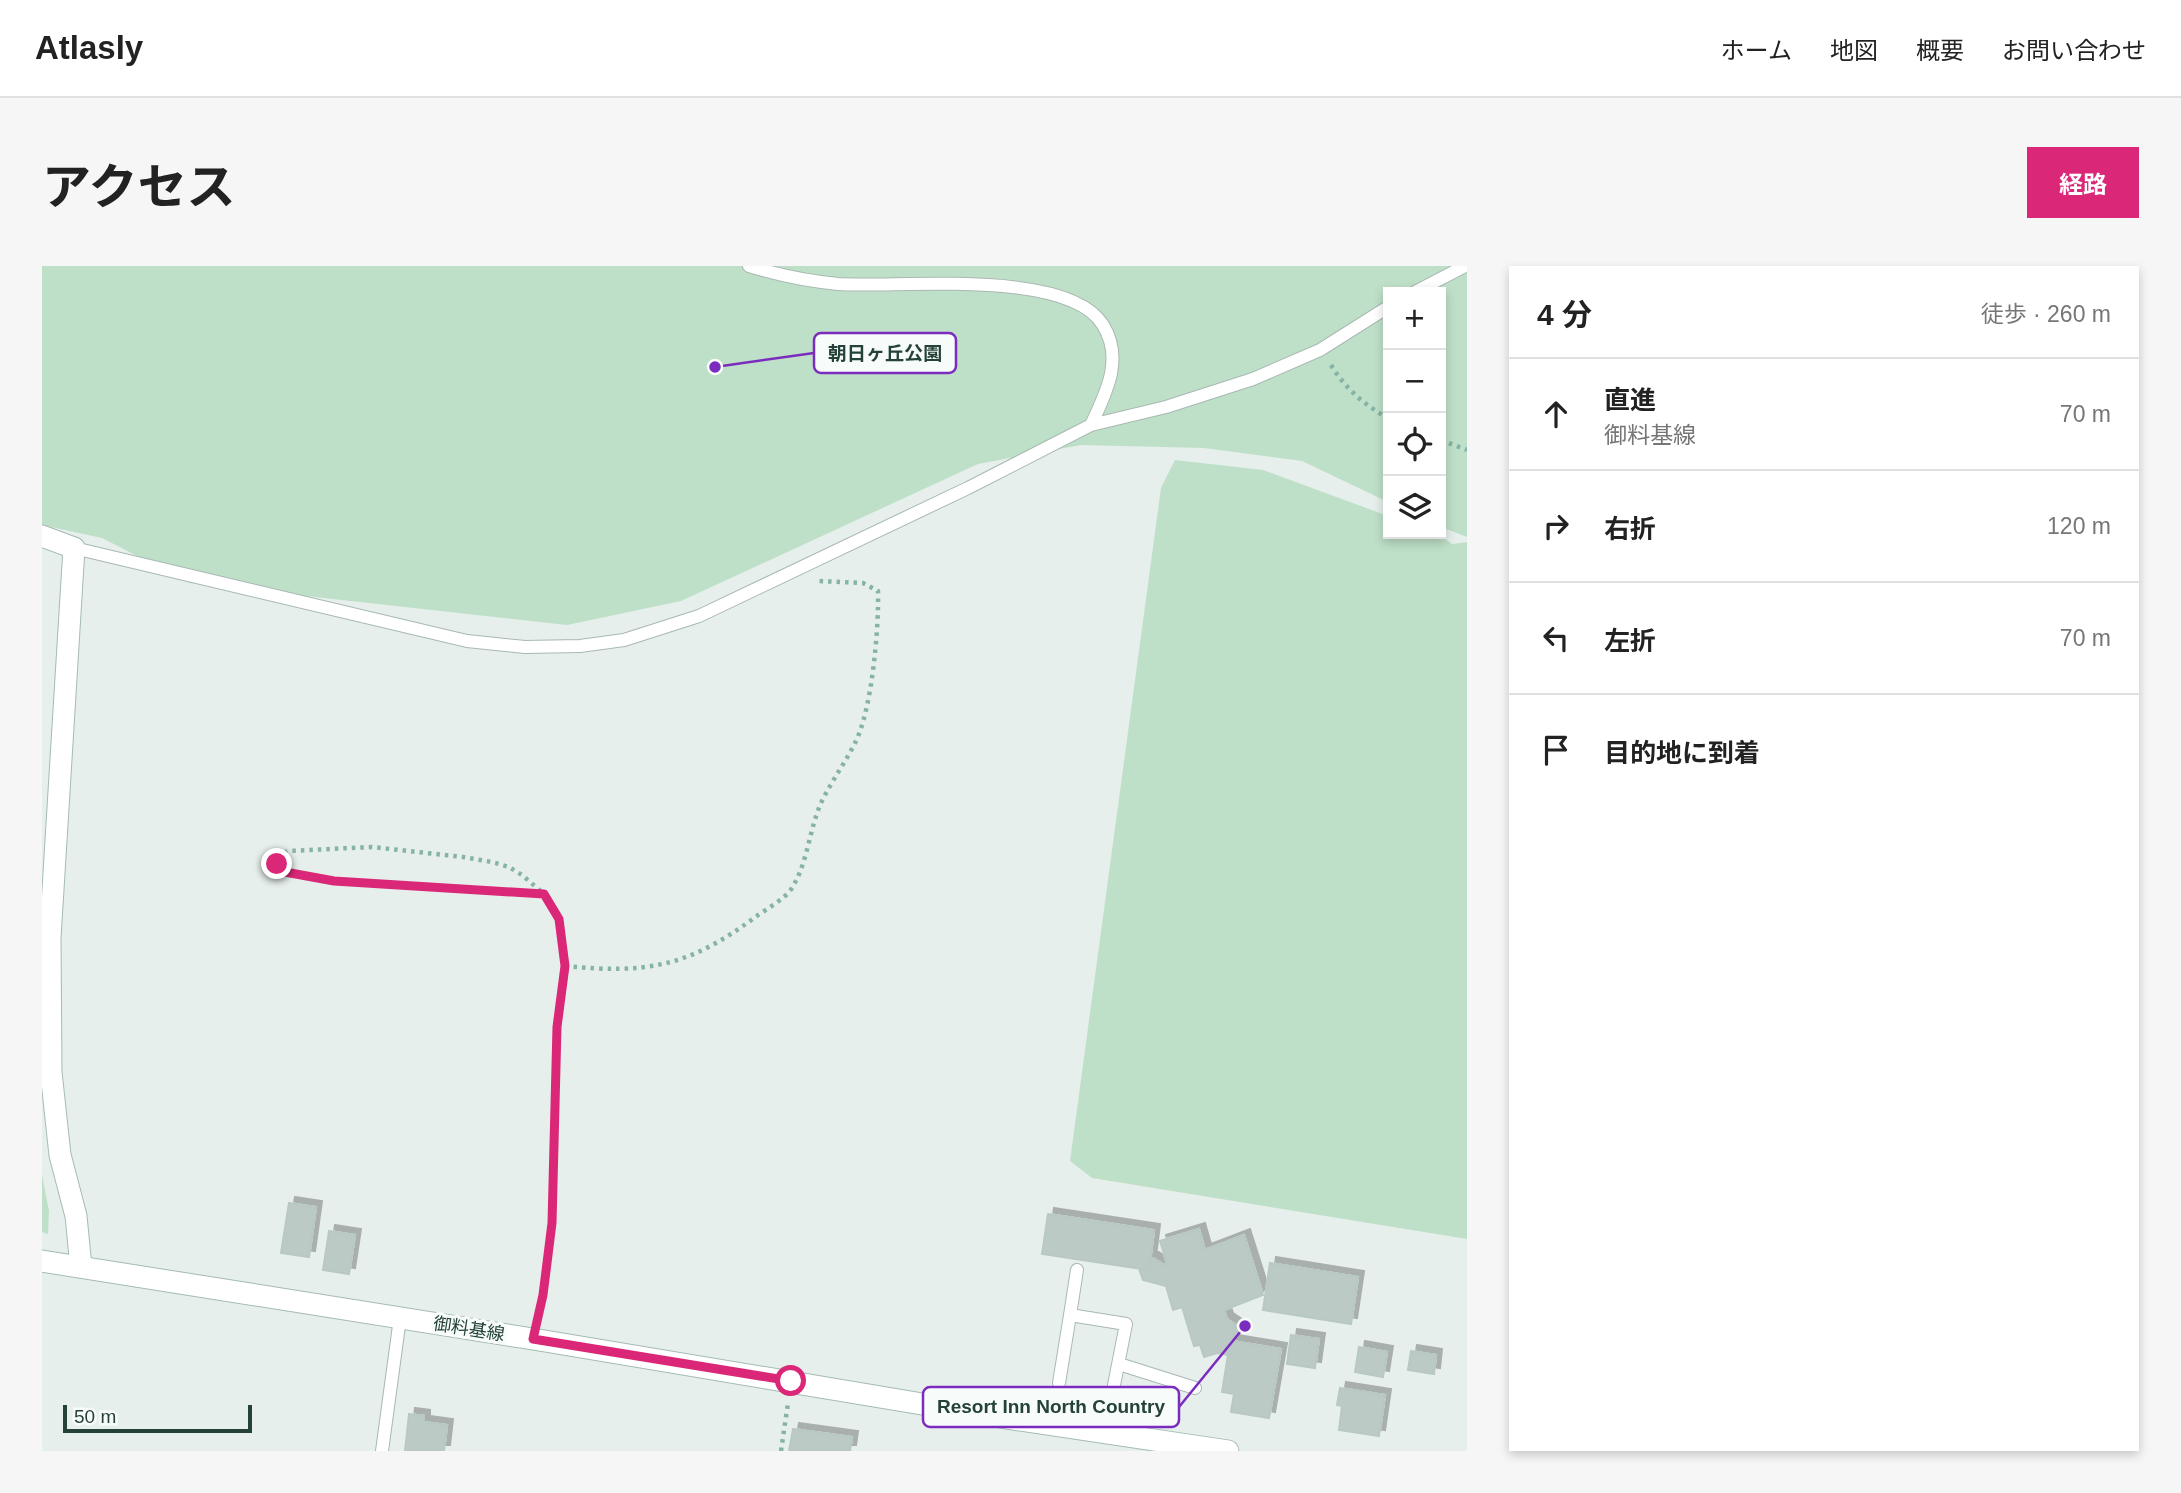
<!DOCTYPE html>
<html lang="ja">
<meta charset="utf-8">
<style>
:root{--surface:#fff;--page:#f6f6f6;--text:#222;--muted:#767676;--line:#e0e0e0;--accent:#db2777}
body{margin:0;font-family:Helvetica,"Noto Sans JP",sans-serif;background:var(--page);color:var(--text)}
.controls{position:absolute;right:21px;top:21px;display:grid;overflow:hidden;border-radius:0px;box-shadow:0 4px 10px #0003}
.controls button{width:63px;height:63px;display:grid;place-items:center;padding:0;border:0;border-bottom:2px solid var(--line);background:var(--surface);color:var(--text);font:35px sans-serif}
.scale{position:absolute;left:21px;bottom:18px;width:189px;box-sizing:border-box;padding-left:7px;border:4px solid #24423a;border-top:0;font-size:19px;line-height:24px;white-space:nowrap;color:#24423a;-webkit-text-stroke:5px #f7fbf9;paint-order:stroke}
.stop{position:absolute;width:21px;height:21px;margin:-16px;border:5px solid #db2777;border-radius:50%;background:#fff}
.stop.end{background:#db2777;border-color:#fff;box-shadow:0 2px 7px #0008}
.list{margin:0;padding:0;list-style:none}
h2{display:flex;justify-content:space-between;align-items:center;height:91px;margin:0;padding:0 28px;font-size:30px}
h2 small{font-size:23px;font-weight:400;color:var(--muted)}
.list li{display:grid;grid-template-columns:46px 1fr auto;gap:21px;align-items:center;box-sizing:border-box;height:112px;padding:0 28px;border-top:2px solid var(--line)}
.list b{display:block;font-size:26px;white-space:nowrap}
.list p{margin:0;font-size:23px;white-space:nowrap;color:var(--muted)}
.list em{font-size:23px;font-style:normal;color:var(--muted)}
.icon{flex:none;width:38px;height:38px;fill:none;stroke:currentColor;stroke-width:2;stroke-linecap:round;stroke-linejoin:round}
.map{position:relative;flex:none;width:1425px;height:1185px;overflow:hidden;border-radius:0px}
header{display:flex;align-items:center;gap:42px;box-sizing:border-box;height:98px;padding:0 35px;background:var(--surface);border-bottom:2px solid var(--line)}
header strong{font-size:33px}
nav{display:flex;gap:38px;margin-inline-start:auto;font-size:24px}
.intro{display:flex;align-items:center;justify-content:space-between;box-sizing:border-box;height:168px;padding:0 42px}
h1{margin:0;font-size:49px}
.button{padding:18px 32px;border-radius:0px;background:var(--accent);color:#fff;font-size:24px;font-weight:700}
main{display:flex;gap:42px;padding:0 42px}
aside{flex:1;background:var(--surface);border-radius:0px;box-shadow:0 4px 10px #0003}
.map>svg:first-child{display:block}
</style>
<header>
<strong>Atlasly</strong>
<nav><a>ホーム</a><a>地図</a><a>概要</a><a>お問い合わせ</a></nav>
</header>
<div class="intro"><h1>アクセス</h1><a class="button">経路</a></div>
<main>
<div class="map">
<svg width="1425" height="1185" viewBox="0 0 1425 1185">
<defs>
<filter id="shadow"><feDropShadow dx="6" dy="-6" stdDeviation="0" flood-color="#0004"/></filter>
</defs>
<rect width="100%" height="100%" fill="#e6efeb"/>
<path fill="#bfe0c8" d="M0,0h1425v271l-26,-10v-235h-53v210l-86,-41 -98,-13 -123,-3 -103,19 -297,137 -114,24 -377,-42 -88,-45 -60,-13z
M1133,194l88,10 125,46v18h51l13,10 15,-2v697l-375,-61 -22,-17 91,-673z
M0,909l7,36 -1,23 -6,-2z"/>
<path fill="#bbcac4" stroke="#b8c9c2" stroke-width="2" filter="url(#shadow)" d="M247,937l27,4 -7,50 -28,-4z
M1006,948l106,16 -5,40 -107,-16z
M1157,963l6,21 39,-15 19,60 -39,15 3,9 12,8 -7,14 49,8 -12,69 -38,-6 3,-18 -12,-2 6,-37 -11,-2 -13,4 -4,-12 -6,1 -12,-39 -9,3 -7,-24 -23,-6 -4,-11 10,1 2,-13 17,10 -8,-26z
M287,965l26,4 -6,39 -26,-4z
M1228,997l88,14 -7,47 -88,-14z
M1249,1069l28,4 -4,29 -28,-4z
M1317,1081l28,5 -4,25 -28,-5z
M1369,1085l25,4 -2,19 -26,-4z
M1298,1122l45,7 -6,41 -40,-6 3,-24 -5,-1z
M367,1148l15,2v6l23,3 -3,26h-39z
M751,1163l59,8 -2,14h-61z"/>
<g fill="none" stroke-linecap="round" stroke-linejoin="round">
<g stroke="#a8b8b2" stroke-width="14">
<path id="lane" d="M707,0c29,9 58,15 89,18 62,4 230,-16 265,41 21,34 3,68 -12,100
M1373,26l50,-26
M32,282l393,93 58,6 55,-1 44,-6 75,-24 269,-128 123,-63 75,-18 87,-28 67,-29 68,-43
M1028,1049l7,-45
M1077,1098l76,24
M1017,1117l11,-68 56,9 -21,107
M340,1185l18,-133"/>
</g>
<g stroke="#a8b8b2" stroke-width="23">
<path id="street" d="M0,270l32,12"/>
</g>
<g stroke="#a4bbb3" stroke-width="23">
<path id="secondary" d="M32,282l-24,390 1,134 9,83 16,61 5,51
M0,995l491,78 473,79 222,33"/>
</g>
<path stroke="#86b3a5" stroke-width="4.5" stroke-dasharray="3.5 5" stroke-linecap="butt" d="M1289,99c14,23 33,40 57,53
M1399,174l26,10
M523,700c81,8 123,1 189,-48 12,-9 30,-18 38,-30 16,-26 17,-58 29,-85 10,-21 24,-40 34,-60 17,-33 24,-115 23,-152l-15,-8 -44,-2
M496,1051l5,-22 9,-72 5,-196 8,-61 -6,-47 -15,-25 -22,-19 -13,-8 -17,-5 -29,-5 -91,-10 -84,4 -10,4 -1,9 8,8 49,10 210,12
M739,1185l7,-48"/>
<use href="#lane" stroke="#fff" stroke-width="12"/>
<use href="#street" stroke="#fff" stroke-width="21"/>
<use href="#secondary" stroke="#fff" stroke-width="21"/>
</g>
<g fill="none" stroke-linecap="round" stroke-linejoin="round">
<path stroke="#db2777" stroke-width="9" d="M235,598l8,8 49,9 210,13 15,25 6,47 -8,61 -5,196 -9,72 -10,44 258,42"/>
</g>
<g text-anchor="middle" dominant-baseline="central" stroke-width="6" stroke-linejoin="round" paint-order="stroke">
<g font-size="18" fill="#24423a" stroke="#f7fbf9">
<text transform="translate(427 1063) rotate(9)">御料基線</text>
</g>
</g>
<path fill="none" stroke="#7b2cbf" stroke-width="2.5" d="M673 101L772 87M1203 1060L1137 1141"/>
<g fill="#7b2cbf" stroke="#f7fbf9" stroke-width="2.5">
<circle cx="673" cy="101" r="7"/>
<circle cx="1203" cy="1060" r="7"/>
</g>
<g fill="#f7fbf9" stroke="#7b2cbf" stroke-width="2.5">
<rect x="772" y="67" width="142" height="40" rx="7"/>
<rect x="881" y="1121" width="256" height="40" rx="7"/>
</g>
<g font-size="19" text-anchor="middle" font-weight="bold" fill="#24423a">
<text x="843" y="94">朝日ヶ丘公園</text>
<text x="1009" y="1147">Resort Inn North Country</text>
</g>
</svg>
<div class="controls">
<button>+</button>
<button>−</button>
<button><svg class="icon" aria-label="locate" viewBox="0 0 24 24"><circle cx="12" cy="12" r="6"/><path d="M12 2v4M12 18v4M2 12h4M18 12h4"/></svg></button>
<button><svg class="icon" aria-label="layers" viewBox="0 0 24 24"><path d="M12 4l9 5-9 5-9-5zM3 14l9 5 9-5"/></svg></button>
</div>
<div class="scale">50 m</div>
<div class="stop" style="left:749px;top:1115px"></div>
<div class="stop end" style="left:235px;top:598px"></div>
</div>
<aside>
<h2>4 分<small>徒歩 · 260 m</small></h2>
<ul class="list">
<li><svg class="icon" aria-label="ahead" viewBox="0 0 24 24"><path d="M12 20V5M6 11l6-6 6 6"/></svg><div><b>直進</b><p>御料基線</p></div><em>70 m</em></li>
<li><svg class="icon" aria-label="right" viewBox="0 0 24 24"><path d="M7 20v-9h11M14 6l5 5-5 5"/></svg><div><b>右折</b></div><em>120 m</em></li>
<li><svg class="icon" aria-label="left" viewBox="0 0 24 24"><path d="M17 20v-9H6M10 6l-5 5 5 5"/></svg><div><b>左折</b></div><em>70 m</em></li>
<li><svg class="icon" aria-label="arrive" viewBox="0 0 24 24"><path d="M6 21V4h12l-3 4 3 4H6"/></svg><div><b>目的地に到着</b></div></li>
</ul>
</aside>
</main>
